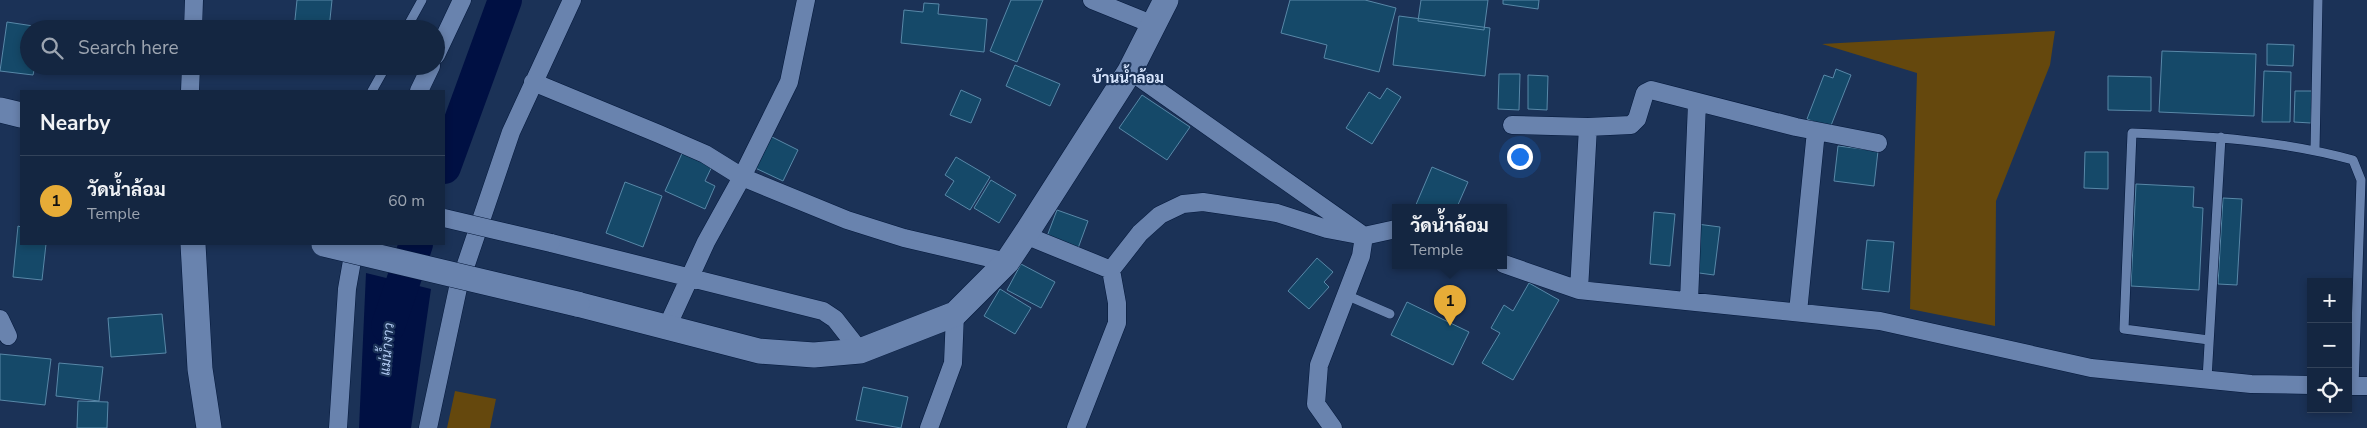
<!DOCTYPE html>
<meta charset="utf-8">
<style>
:root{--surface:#142641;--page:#1d2e48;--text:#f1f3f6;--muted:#9da5b1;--line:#33435a;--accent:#e7ac37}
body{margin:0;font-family:"Nunito Sans",Sarabun,sans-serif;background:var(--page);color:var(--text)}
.controls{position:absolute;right:15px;bottom:15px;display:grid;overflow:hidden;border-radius:0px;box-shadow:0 2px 8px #0003}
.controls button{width:45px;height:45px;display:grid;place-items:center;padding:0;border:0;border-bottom:1px solid var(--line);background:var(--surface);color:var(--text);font:25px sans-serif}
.you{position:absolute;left:1519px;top:156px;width:18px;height:18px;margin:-12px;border:4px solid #fff;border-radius:50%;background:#1a73e8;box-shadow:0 0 0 8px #1a73e833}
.badge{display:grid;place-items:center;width:32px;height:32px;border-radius:50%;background:var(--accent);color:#111;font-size:16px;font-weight:700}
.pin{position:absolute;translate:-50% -41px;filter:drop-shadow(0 1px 2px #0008)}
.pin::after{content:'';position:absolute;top:26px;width:18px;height:15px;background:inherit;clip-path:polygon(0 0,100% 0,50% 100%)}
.popup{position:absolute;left:1392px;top:204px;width:115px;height:65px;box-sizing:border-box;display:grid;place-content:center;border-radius:0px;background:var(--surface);filter:drop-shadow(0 1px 4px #0005);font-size:16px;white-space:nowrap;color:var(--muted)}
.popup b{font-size:19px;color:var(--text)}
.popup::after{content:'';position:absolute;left:50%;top:100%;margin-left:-10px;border:10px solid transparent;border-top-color:var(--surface)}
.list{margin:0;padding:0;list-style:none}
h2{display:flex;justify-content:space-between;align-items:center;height:65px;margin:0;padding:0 20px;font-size:21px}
h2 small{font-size:16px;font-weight:400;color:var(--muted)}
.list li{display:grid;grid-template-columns:32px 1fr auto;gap:15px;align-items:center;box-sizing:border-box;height:90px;padding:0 20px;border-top:1px solid var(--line)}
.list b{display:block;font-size:19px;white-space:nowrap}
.list p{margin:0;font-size:16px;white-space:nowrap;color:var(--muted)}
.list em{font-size:16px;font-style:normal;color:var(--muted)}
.icon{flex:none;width:28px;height:28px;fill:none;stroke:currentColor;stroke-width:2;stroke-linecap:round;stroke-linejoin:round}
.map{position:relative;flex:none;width:2367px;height:428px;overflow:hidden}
.search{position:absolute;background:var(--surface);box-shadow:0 2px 8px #0003;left:20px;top:20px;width:425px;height:55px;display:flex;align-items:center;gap:12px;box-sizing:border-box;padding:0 18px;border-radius:28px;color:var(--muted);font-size:19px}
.panel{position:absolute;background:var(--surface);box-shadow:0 2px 8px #0003;left:20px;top:90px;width:425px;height:155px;border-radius:0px}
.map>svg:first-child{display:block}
</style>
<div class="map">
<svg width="2367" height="428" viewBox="0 0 2367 428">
<rect width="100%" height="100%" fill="#1b3257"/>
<path fill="#65480d" d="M2055,31l-5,34 -54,136 -1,125 -85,-17 7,-236 -95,-29z
M455,391l41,8 -6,29h-43z"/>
<path fill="#001043" d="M366,273l65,16 -20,139h-52z"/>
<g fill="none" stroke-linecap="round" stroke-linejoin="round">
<path stroke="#001043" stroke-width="34" d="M444,167l61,-167
M388,326l28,-82"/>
</g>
<path fill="#154969" stroke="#5888a8" d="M297,0h35l-3,29h-35z
M1011,0h32l-26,62 -27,-11z
M1290,0h75l31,8 -17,64 -55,-14 3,-13 -46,-12z
M1421,0h67l-4,30 -66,-9z
M1503,0h36l-1,9 -35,-5z
M924,3l15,1 -1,10 49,5 -3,33 -83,-9 3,-33 19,2z
M1399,16l91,12 -5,48 -92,-11z
M7,22l33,5 -11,2v37h6l-2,9 -33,-4z
M2267,44l27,1 -1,21 -26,-1z
M2162,51l94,3 -2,62 -95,-4z
M1015,65l45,19 -10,22 -44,-20z
M1836,69l15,6 -21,53 -23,-9 17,-44 9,3z
M2264,71l27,1 -1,50h-28z
M1499,74h21l-1,36 -21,-1z
M1528,75l20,1 -1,34 -19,-1z
M2108,76l43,1v34l-43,-1z
M1387,88l14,9 -29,47 -26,-16 23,-36 11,7z
M961,90l20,9 -10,24 -21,-8z
M2295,91h17l-1,32 -17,-1z
M1142,95l48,32 -23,33 -48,-32z
M768,135l30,15 -15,31 -30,-14z
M1838,146l40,5 -4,35 -40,-5z
M684,149l30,13 -9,19 10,5 -10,23 -40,-18z
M2085,152h23v37l-24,-1z
M956,157l34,20 -20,33 -25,-15 9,-14 -9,-6z
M1432,167l36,15 -11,25h-42z
M991,180l25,15 -17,28 -25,-15z
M625,182l37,14 -19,51 -37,-14z
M2136,184l58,3 -1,20 10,1 -4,82 -68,-4z
M2223,198l19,1 -5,86 -19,-1z
M1057,210l31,11 -11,30 -31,-12z
M1654,212l21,2 -5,52 -20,-2z
M1697,224l23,3 -6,48 -22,-3z
M18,226l3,1v17h25l-4,36 -29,-3z
M1867,240l27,2 -5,50 -27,-3z
M1317,258l16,14 -9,10 5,5 -20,22 -21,-18z
M1021,264l34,18 -14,26 -34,-18z
M1529,283l30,17 -46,80 -31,-17 18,-30 -9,-5 13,-23 9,6z
M1000,289l31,19 -16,26 -31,-18z
M1407,302l62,30 -16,33 -62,-30z
M162,314l4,39 -55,4 -3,-39z
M0,354l51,5 -6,46 -45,-5z
M59,363l44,4 -4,34 -43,-5z
M863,387l45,10 -7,31 -45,-8z
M78,401l30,1 -1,26h-30z"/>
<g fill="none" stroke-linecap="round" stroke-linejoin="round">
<g stroke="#04183b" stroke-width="10">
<path id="lane" d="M406,29l16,-29
M372,91l14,-25
M2315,150l3,-150
M1346,295l44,19
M2209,340l-85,-11 8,-196c74,3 149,7 221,27l8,20 -7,206
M2207,379l14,-242"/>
</g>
<g stroke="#04183b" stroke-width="19">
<path id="street" d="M1092,0l62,25
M193,29l1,-29
M436,55l26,-55
M1130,71l234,165 32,-7
M533,82l126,52 46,20 37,23 105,43 57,18 103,24
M190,91l1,-25
M419,91l12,-25
M1512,125l76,2 43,-2 6,-6 8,-26 6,-3 145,37 82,16
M1025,235l86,35
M551,243l272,68 12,8 25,32
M1504,264l75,26 301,31 211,47 160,16 60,1
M1579,290l9,-163
M1689,301l8,-198
M1798,312l18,-181
M0,319l8,17
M667,327l39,-85 36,-65 47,-95 17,-82
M2348,386h19
M338,428l9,-139 8,-45
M428,428l30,-140 53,-156 61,-132
M929,428l24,-65 2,-49
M1076,428l41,-105v-20l-6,-33 29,-37 20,-18 23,-11 20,-2 74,11 50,16 37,7 -3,20 -42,109 -3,39 17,24"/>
</g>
<g stroke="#04183b" stroke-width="26">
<path id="secondary" d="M0,110l21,5
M193,244l7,125 9,59
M577,304l182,47 55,4 46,-4 95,-37 52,-52 18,-27 105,-164 36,-71"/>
</g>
<use href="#lane" stroke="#6983ae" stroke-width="9"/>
<use href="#street" stroke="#6983ae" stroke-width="18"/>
<use href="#secondary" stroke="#6983ae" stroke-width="25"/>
<g stroke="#04183b" stroke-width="19" stroke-linecap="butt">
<path id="street-bridge" d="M444,218l107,25"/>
</g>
<g stroke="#04183b" stroke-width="26" stroke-linecap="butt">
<path id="secondary-bridge" d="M324,244l253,60"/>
</g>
<use href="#street-bridge" stroke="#6983ae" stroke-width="18"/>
<use href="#secondary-bridge" stroke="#6983ae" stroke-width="25"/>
</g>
<g text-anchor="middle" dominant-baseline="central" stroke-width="4.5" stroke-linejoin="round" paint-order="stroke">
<g font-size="14" font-style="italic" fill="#b0c9f1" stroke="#1b3257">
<text transform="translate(387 349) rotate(-85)">แม่น้ำงาว</text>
</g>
<g font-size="15" font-weight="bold" fill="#d8e6fe" stroke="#1b3257">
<text x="1128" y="78">บ้านน้ำล้อม</text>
</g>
</g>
</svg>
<div class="controls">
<button>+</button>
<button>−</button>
<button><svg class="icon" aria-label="locate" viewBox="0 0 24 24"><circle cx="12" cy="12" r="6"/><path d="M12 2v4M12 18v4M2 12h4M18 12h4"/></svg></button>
</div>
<div class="you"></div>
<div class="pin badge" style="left:1450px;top:326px">1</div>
<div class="popup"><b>วัดน้ำล้อม</b>Temple</div>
<div class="search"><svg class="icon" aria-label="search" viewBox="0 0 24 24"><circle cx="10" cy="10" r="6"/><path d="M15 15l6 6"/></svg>Search here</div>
<section class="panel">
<h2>Nearby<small></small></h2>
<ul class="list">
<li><span class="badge">1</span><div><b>วัดน้ำล้อม</b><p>Temple</p></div><em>60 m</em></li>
</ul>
</section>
</div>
